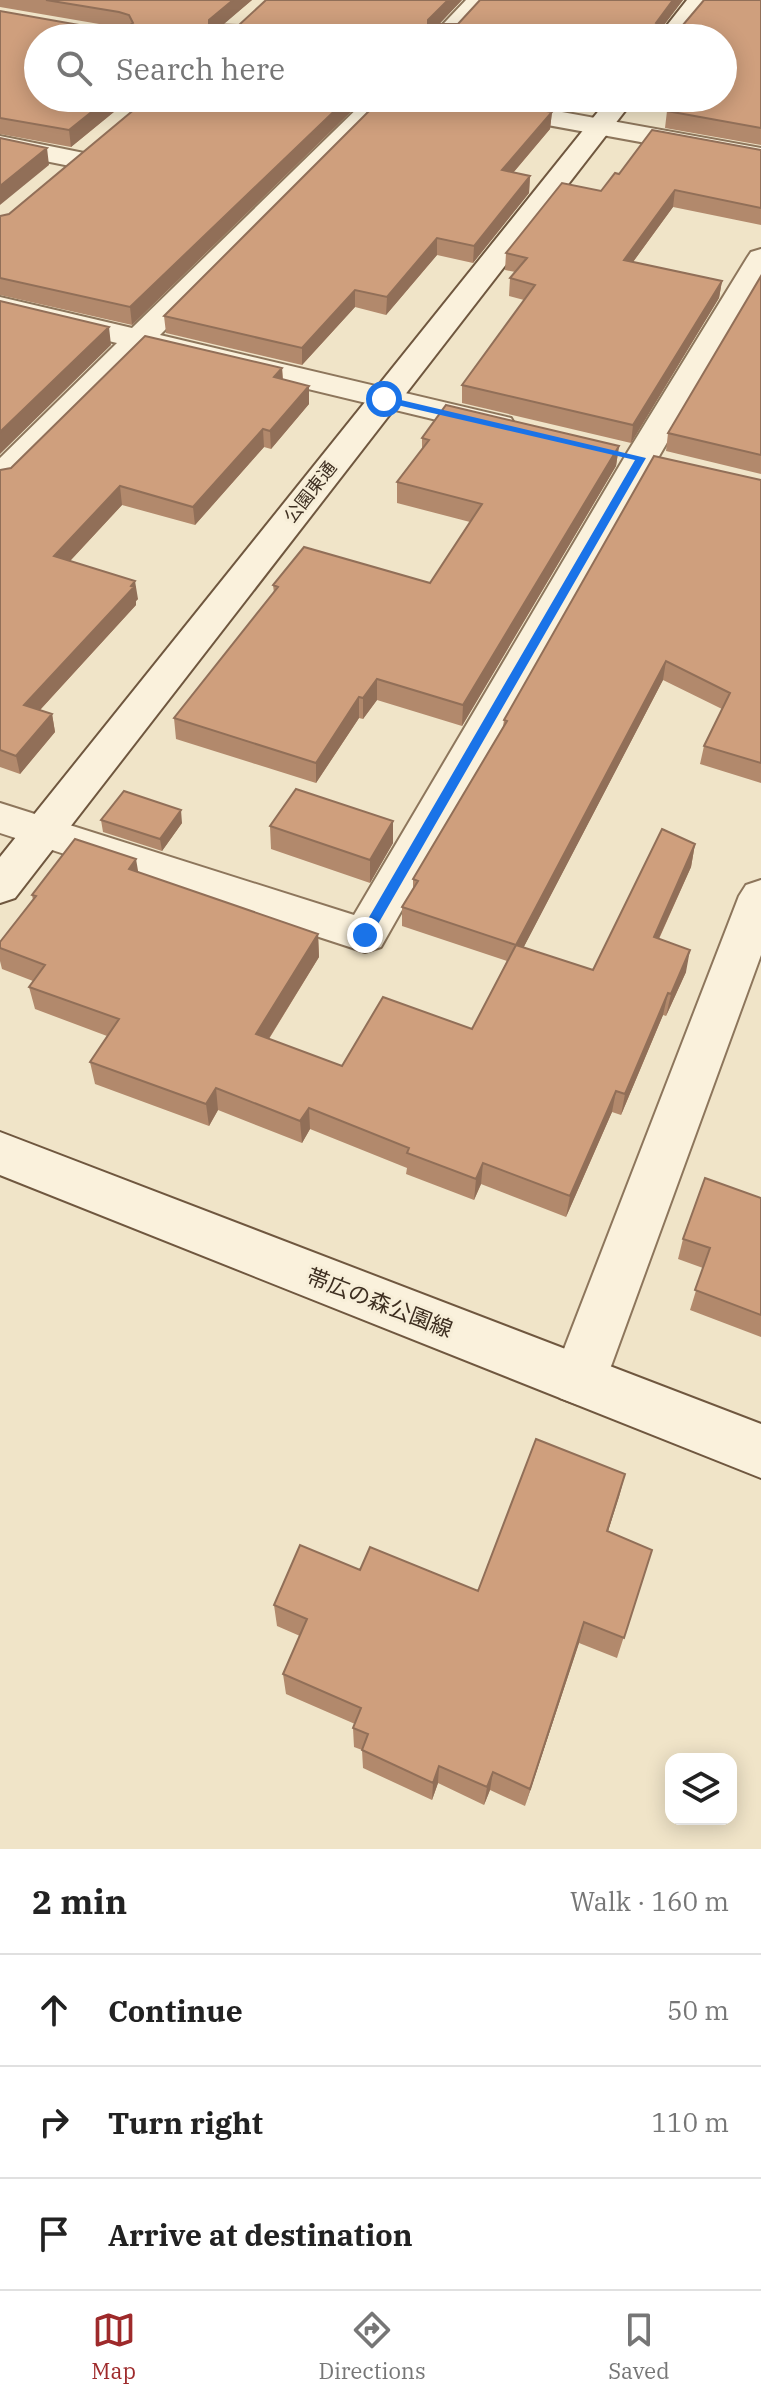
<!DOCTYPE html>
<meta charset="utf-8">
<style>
:root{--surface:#fff;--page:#f2f2f2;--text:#222;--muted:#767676;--line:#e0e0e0;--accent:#9e2a2b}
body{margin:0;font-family:"IBM Plex Serif","Noto Sans JP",serif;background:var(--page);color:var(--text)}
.controls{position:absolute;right:24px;bottom:24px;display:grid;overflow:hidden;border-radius:16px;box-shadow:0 4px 20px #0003}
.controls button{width:72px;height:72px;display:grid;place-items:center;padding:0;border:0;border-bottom:2px solid var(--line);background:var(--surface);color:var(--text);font:40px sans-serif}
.stop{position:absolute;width:24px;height:24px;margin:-18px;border:6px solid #1a73e8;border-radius:50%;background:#fff}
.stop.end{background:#1a73e8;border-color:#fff;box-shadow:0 2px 8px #0008}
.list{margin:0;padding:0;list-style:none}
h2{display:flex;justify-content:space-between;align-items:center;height:104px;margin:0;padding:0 32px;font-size:34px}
h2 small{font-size:26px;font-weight:400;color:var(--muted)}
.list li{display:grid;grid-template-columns:52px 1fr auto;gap:24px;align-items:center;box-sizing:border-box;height:112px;padding:0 32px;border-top:2px solid var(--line)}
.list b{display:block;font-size:30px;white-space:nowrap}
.list em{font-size:26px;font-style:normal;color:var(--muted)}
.icon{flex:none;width:44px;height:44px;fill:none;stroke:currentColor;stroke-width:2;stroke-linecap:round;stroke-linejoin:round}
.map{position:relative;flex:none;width:761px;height:1849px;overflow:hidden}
.search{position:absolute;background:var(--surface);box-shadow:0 4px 20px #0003;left:24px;right:24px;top:24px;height:88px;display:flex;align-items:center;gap:20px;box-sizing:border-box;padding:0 28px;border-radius:44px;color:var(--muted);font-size:30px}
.sheet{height:440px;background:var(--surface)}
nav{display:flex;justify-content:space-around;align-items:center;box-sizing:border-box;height:112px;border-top:2px solid var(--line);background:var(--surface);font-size:22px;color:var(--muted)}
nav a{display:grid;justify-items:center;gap:4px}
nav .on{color:var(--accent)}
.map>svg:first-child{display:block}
</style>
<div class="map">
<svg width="761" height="1849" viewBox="0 0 761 1849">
<rect width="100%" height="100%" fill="#f0e4c8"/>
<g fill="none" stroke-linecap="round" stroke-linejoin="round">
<g stroke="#8d765c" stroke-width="4">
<path id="street" d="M466,0h24l-35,38h-25z
M368,98h27l-235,237 351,83 4,7 -4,7 -12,3 -353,-85 -134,134 -12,3v-29l117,-115 -117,-28v-18l132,31z
M430,98h55l276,50v16l-318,-58 -9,-3z
M0,136l84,17 4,6 -4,6 -9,2 -75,-15z
M761,249v33l-103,176 -277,489 -16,5 -365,-119v-30l354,112 270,-457 123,-200 4,-6z
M761,880v75l-155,425 -8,18 -19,7 -19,-7 -8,-18 187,-484 7,-11z"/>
</g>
<g stroke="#6f573f" stroke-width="4">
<path id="secondary" d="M687,0h23l-29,38h-24z
M609,98h26l-620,800 -15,5v-46z
M0,1132l761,292v54l-761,-303z"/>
</g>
<use href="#street" fill="#faf1dc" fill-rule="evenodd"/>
<use href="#secondary" fill="#faf1dc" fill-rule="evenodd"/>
</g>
<path fill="#b2896c" d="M0,0h252l-29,24 16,1 223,-25 -23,24h19l22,-24h203l-19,25h19l78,-25v145l-96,-17 2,-17 -33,-6v-7h89v-60h-685l93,60 -60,49 -71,-13v-123l79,14h26l-105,-18z
M148,98h217l-233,227 -132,-30v-79l9,-2z
M502,98h82l-10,12h-8z
M552,112l-2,17 -37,44 17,3 -1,17 -56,70 -36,-8 -51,60 -31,-8 -53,58 -136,-32 -2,-17z
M761,150v75l-88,-18 -40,55 89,19 -3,17 -88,145 -169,-40v-18l62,-85 -15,-4 1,-18 5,-6 -10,-2 1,-17 95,-62 18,-17z
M761,276v198l-95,-23 2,-18z
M282,368l1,12 26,24 -38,45 -7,-2 -69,78 -73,-20 -52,56 68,38 -2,2v4l-96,105 12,4 3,18 -35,42 -20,-7v-297l11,-2z
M422,438l197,8 -3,20 -154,260 -85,-26 -14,19 -4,-1 -43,65 -140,-44 -2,-21 100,-125 -1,-8 157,-2 40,-61 -73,-19v-21l25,-33z
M761,480v303l-61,-19 4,-18 18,-37 -59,-29 -140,268 70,22 102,-126 -4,23 -32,72 27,33 -20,44 -3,-1 -42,100 -9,-3 -46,105 -85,-33 -7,16 -68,-26 1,-6 -97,-39 -8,14 -84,-33 -9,16 -114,-42 -5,-22 17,-26 -72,-27 -6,-22 4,-6 -31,-12 -2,-8v-19l33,-42 -1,-5 106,-23 180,62 1,23 -50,82 73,27 130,-37 35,-68 -105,-35v-19l11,-17v-11l90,-152 1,-7z
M101,820l81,3 -20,28 -59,-19z
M270,826l123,17 -23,40 -99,-34z
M761,1198v139l-71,-27 13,-42 -25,-9 5,-20z
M625,1474l-17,57 44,19 -35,108 -38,-15 -54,163 -35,-16 -6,15 -46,-22 -6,17 -69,-32 -1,-18 -8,-3 -1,-19 2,-4 -69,-30 -3,-20 17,-38 -23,-10 -3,-21 86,-35 118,21z"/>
<path fill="#916f58" d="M233,0h19l-42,36 -1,-16z
M448,0h14l-34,36v-16z
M673,0h10l-29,38 2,-15z
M109,98h22l-60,49 -2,-17z
M348,98h17l-233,227 -2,-18z
M575,98h9l-10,12z
M552,112l-2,17 -49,58 1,-17z
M47,148l2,17 -49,40v-19z
M530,176l-1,17 -56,70 1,-17z
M675,190l-2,17 -51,70 2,-17z
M437,238v17l-51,60 1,-18z
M722,281l-3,17 -88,145 2,-18z
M355,290v17l-53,58v-17z
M109,327l2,18 -111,109v-22z
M282,368l1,18 -9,-9z
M309,386v18l-38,45 -1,-18z
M263,429l1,18 -69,78 -2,-18z
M619,446l-3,20 -154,260 1,-21z
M120,486l2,19 -65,70 -3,-19z
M135,581l3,18 -2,2v4l-108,118 -4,-18z
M666,661l-3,19 -148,284 1,-19z
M377,679v21l-14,19v-21z
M359,697v21l-43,65v-20z
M52,714l3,18 -35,42 -4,-18z
M181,810l1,13 -20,28 -2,-12z
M393,821v22l-23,40v-23z
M695,844l-4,23 -42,93 5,-23z
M136,859l4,23 -11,-13z
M318,934l1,23 -61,99 -2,-22z
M690,950l-4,22 -20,44 5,-22z
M668,993l-5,22 -42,100 4,-21z
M216,1088l2,22 -9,16 -3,-22z
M616,1091l-4,21 -46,105 4,-21z
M309,1108l1,21 -8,14 -2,-22z
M483,1163l-2,21 -7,16 2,-21z
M625,1474l-6,23 -18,56 6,-22z
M584,1622l-5,21 -54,163 5,-17z
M439,1766l-1,17 -6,17 1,-17z
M493,1772l-3,18 -6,15 3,-18z"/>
<path fill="#cf9f7d" stroke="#916f58" stroke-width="2" d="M46,0h187l-24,20v4l30,1 27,-25h182l-20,20v4h30l22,-24h193l-17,23 3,2h24l21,-25h57v128l-94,-17 10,-13h46v-60h-685v60h71l-40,32 -69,-12v-107l79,14h51l3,-2 -4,-8 -10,-3z
M148,98h200l-218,209 -130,-29v-62l9,-2z
M382,98h90l80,14 -50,58 28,6 -56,70 -37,-8 -50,59 -32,-7 -53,58 -138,-32z
M652,130l109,20v58l-86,-18 -51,70 98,21 -89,144 -171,-40 73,-100 -25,-7 17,-20 -21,-5 56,-70 39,8 14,-18 4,1z
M0,138l47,10 -47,38z
M761,276v179l-93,-22z
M0,301l109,26 -109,105z
M145,336l137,32 -8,9 35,9 -39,45 -7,-2 -70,78 -73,-21 -66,70 81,25 -4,5 3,1 -110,118 28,9 -36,42 -16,-6v-280l11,-2z
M446,405l173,41 -156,259 -86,-26 -14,19 -4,-1 -43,66 -142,-45 104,-131 -5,-2 31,-38 126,36 52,-79 -85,-22 32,-42 -7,-2z
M654,456l107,24v283l-57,-17 26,-53 -64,-32 -150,284 -114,-38 16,-26 -5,-2 94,-158 -3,-1z
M296,789l97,32 -23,39 -100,-34z
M124,791l57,19 -21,29 -59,-19z
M662,829l33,15 -41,93 36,13 -19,44 -3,-1 -43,101 -9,-3 -46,105 -87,-33 -7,16 -69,-26 2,-5 -100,-40 -9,13 -84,-33 -10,16 -116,-42 29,-43 -90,-32 16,-22 -45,-17v-6l36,-46 -4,-1 43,-56 61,20 -7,10 189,65 -62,100 86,32 41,-69 89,32 44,-84 77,25z
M705,1178l56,20v117l-66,-25 15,-42 -27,-9z
M536,1439l89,35 -18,57 45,19 -28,88 -40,-16 -54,167 -37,-17 -6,15 -48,-21 -6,17 -71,-33 6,-16 -15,-6 8,-20 -78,-34 24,-55 -33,-14 26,-60 60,25 10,-23 108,44z"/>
<path fill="#1a73e8" d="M384,396l262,62 -276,480h-9v-7l274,-471 -255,-59z"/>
<g text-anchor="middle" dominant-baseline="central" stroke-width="6" stroke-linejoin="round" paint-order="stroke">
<g font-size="18" fill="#3d2e20" stroke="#f7eed8">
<text transform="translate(310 492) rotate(-52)">公園東通</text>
</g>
<g font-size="22" fill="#3d2e20" stroke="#f7eed8">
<text transform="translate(380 1302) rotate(21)">帯広の森公園線</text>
</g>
</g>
</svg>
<div class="controls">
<button><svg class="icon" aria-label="layers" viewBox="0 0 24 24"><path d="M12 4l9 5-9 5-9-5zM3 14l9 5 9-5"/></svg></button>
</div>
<div class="stop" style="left:384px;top:399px"></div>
<div class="stop end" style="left:365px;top:935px"></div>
<div class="search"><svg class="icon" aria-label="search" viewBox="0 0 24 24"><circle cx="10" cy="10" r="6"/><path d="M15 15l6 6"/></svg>Search here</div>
</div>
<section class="sheet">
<h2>2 min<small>Walk · 160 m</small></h2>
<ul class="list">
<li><svg class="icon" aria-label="ahead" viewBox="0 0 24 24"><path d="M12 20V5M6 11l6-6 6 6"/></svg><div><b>Continue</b></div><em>50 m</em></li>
<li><svg class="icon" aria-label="right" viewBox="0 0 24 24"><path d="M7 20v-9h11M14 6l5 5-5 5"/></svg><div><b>Turn right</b></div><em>110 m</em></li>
<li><svg class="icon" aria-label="arrive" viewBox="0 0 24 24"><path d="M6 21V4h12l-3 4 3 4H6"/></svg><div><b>Arrive at destination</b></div></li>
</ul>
</section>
<nav>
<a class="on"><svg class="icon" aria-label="map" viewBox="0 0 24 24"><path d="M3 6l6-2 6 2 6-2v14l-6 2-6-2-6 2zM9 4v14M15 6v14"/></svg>Map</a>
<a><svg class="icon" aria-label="directions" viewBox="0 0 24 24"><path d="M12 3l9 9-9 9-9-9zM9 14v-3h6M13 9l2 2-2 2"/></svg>Directions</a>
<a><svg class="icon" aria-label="saved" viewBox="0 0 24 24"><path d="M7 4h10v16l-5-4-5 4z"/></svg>Saved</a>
</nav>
